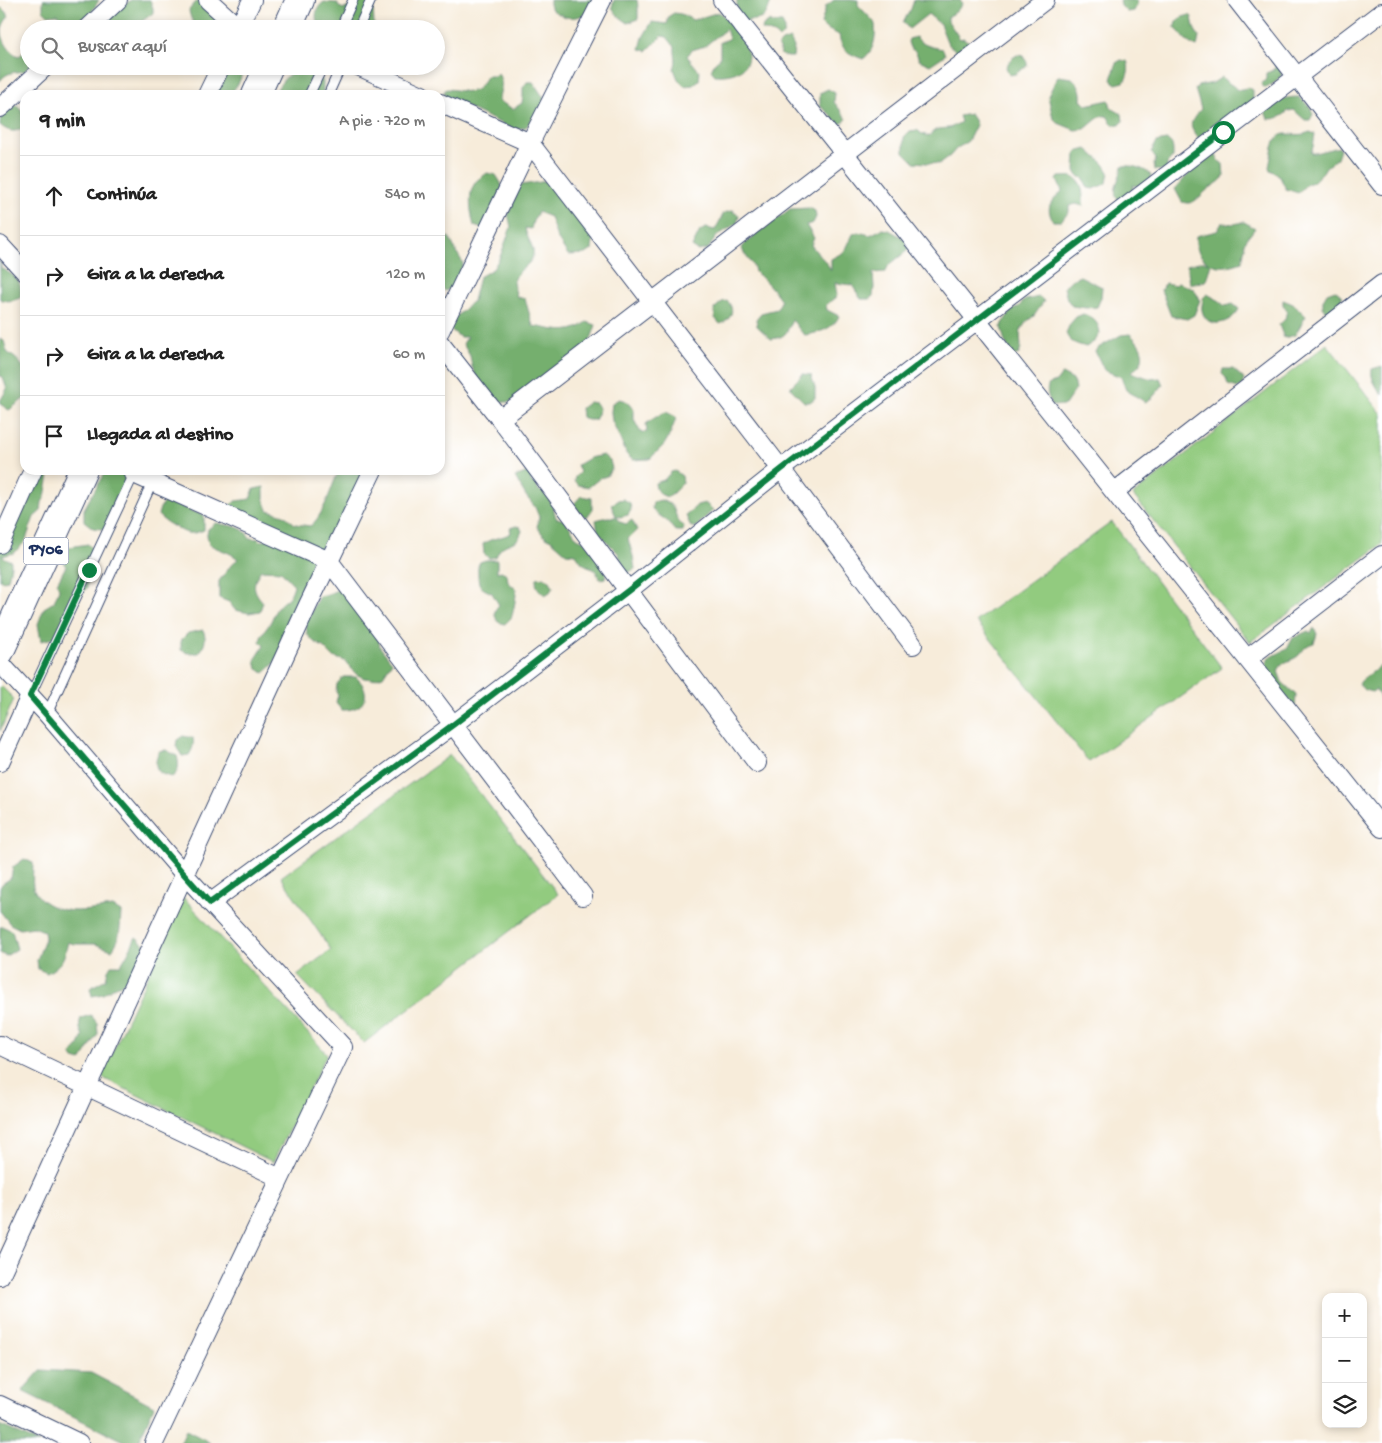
<!DOCTYPE html>
<html lang="es">
<meta charset="utf-8">
<style>
:root{--surface:#fff;--page:#f2f2f2;--text:#222;--muted:#767676;--line:#e0e0e0}
body{margin:0;font-family:"Gochi Hand",sans-serif;background:var(--page);color:var(--text)}
.controls{position:absolute;right:15px;bottom:15px;display:grid;overflow:hidden;border-radius:10px;box-shadow:0 2px 8px #0003}
.controls button{width:45px;height:45px;display:grid;place-items:center;padding:0;border:0;border-bottom:1px solid var(--line);background:var(--surface);color:var(--text);font:25px sans-serif}
.stop{position:absolute;width:15px;height:15px;margin:-11px;border:4px solid #0b8043;border-radius:50%;background:#fff}
.stop.end{background:#0b8043;border-color:#fff;box-shadow:0 1px 5px #0008}
.list{margin:0;padding:0;list-style:none}
h2{display:flex;justify-content:space-between;align-items:center;height:65px;margin:0;padding:0 20px;font-size:21px}
h2 small{font-size:16px;font-weight:400;color:var(--muted)}
.list li{display:grid;grid-template-columns:32px 1fr auto;gap:15px;align-items:center;box-sizing:border-box;height:80px;padding:0 20px;border-top:1px solid var(--line)}
.list b{display:block;font-size:19px;white-space:nowrap}
.list em{font-size:16px;font-style:normal;color:var(--muted)}
.icon{flex:none;width:28px;height:28px;fill:none;stroke:currentColor;stroke-width:2;stroke-linecap:round;stroke-linejoin:round}
.map{position:relative;flex:none;width:1382px;height:1443px;overflow:hidden}
.search{position:absolute;background:var(--surface);box-shadow:0 2px 8px #0003;left:20px;top:20px;width:425px;height:55px;display:flex;align-items:center;gap:12px;box-sizing:border-box;padding:0 18px;border-radius:28px;color:var(--muted);font-size:19px}
.panel{position:absolute;background:var(--surface);box-shadow:0 2px 8px #0003;left:20px;top:90px;width:425px;height:385px;border-radius:15px}
.map>svg:first-child{display:block}
</style>
<div class="map">
<svg width="1382" height="1443" viewBox="0 0 1382 1443">
<rect width="100%" height="100%" fill="#fff"/>
<filter id="ink" filterUnits="userSpaceOnUse"><feTurbulence type="fractalNoise" baseFrequency=".02" numOctaves="2"/><feDisplacementMap in="SourceGraphic" scale="10" xChannelSelector="R" yChannelSelector="G"/><feConvolveMatrix kernelMatrix="1 2 1 2 8 2 1 2 1" color-interpolation-filters="sRGB"/></filter>
<filter id="wash" filterUnits="userSpaceOnUse"><feTurbulence type="fractalNoise" baseFrequency=".0096" numOctaves="4" result="noise"/><feDisplacementMap in="SourceGraphic" scale="20" xChannelSelector="R" yChannelSelector="G"/><feGaussianBlur stdDeviation="1.12" result="paint"/><feColorMatrix in="noise" values="0 0 0 0 0 0 0 0 0 0 0 0 0 0 0 0 0 1.4 0 .05"/><feComposite in="paint" operator="in"/></filter>
<g filter="url(#wash)">
<rect width="100%" height="100%" fill="#f7ecda"/>
<path fill="#92cb7f" stroke="#567d6e" d="M1327,344l55,70v130l-132,98 -117,-147z
M1112,522l110,146 -133,94 -113,-141z
M1,686l13,13 -14,32v-44z
M450,755l108,139 -194,149 -67,-68 34,-25 -50,-73z
M184,898l143,156 -54,108 -172,-85z"/>
<path fill="#75af6e" stroke="#486f66" d="M43,0h56l-12,20 -10,3 -1,3 -10,1 -8,-13 -10,1 -5,-5z
M131,0h19l3,8v5c-6,4 -17,14 -23,16 -10,2 -25,0 -36,0z
M366,0l7,5 1,20 -13,4h-42c-4,-11 -5,-20 5,-27l13,1 2,4 5,2z
M550,0h56c-10,9 -25,20 -40,17 -4,-1 -10,-5 -14,-7l-2,-5z
M614,0h23l1,6v13l-10,4 -11,-8 -5,-8z
M737,0h33l1,2c-5,14 -7,19 -23,18 0,8 -3,16 -3,24 0,4 3,8 3,11 0,18 -20,21 -33,20l-4,-5 3,-7 6,-5v-16l9,-3 -3,-10 -21,17 -13,4 -5,6 13,16 -1,8 -6,5 -9,1 -6,-7 -4,-10c4,-10 0,-13 1,-22l-8,-10 -5,-1 -15,15 -7,-2 3,-12 9,-15 15,2 2,-8 5,-3 7,1 12,6 26,-8 8,7 10,-9z
M834,0h24v5l17,18c1,14 0,27 -12,36 -14,-5 -22,-9 -24,-24 -7,-4 -13,-5 -18,-11l5,-18z
M914,0h46l2,4 -5,7 -9,6v4l12,18 3,-1 6,4 -4,9 -6,2 -11,-9 -8,-20 -12,-10 -19,15 -6,-7 8,-13z
M1120,0h17v5l-3,6 -7,1 -6,-6z
M201,1l18,17v8l-2,3h-18c-6,-6 -9,-11 -10,-19l7,-8z
M2,8l7,8c-9,11 -9,18 -2,30 4,5 6,8 12,10l6,-5h4v15h8c-14,10 -27,1 -37,15v-72z
M1190,15l2,2 2,11 5,9 -2,10c-12,-4 -13,-12 -22,-19 0,-10 7,-11 15,-13z
M770,21l1,2h11l2,4v6l-5,6 -5,-5 -12,-4 1,-4z
M916,37c7,9 16,10 27,12l2,6 -15,10 -11,-5 -3,-8 -6,-4 -2,-6 1,-3z
M790,39l4,8 -1,10h-5l-7,-2 -3,-9 4,-4z
M1017,55l6,1c1,3 5,5 4,10l-12,8 -6,1 -3,-8 5,-8z
M1121,60l6,1c3,5 1,16 -3,21l-8,2 -5,-4c1,-7 5,-10 5,-17z
M221,66h20c2,15 -3,17 -11,29h-22z
M1276,66l3,2 3,7 -9,9 -7,4 -5,-3 5,-6v-6l8,-3z
M314,68l9,14v13h-48c2,-9 13,-22 22,-25 5,-2 12,-1 17,-2z
M498,73c7,14 1,16 1,28l14,8 9,-6 1,-6v-9l4,-6h6l11,16 -2,9 -16,20 -11,3 -70,-33 -1,-5 2,-3c20,1 30,10 40,-13h10z
M1058,76l14,2c7,6 10,12 9,22l5,5 23,-5 2,8 11,6 1,7 -3,4h-7l-6,-9h-5l-5,3 -12,10 -10,1 -17,-7 -5,-5 -5,-22z
M1222,77c5,7 11,7 15,13h6l5,-3 5,3v13l-18,13 -6,2 -1,5 -26,19c-14,-15 -14,-18 -1,-33l-6,-20 3,-3 15,-3z
M828,89l7,4 -1,9 13,17 -6,5 -8,-4 -2,-5 -11,-9v-13z
M1299,97l11,10 3,7 -3,6h-5l-11,-10 -6,1c-6,6 -11,8 -20,8l-4,-10c10,-9 22,-12 35,-12z
M15,105c8,4 10,12 10,20 -8,9 -17,7 -25,0 0,-11 7,-14 15,-20z
M970,114l4,6 2,5 -8,16 -12,8 -6,7 -11,8 -25,-2 -10,-10v-15l6,-6 7,-1 5,4 7,2c6,-8 10,-7 20,-8 4,-1 8,-4 12,-6l-2,-6z
M1310,132l5,2 -2,13 -2,6h4l24,-6 1,2 -3,9 -11,9 -3,5 -10,10 -6,2 -9,9 -12,-4 -7,-14 -9,-5 -1,-3c3,-11 3,-33 17,-33 10,0 14,2 24,-2z
M1166,140c8,2 7,10 7,17l-6,7v7l-12,-1 -1,-6 2,-5 -5,-7 6,-10z
M1087,149l17,15 5,8 -2,11 -13,6 -6,-1 -5,-10 -5,-2 -3,-5 1,-19z
M1215,153l3,7 5,4 1,13c-6,7 -13,9 -19,15 -7,6 -12,14 -23,10l-7,-13 20,-22 8,-4 6,-8z
M1122,166c10,-1 22,2 29,9v6l-8,7 -10,-3v13l-10,4 -7,-5c-3,-12 5,-19 6,-31z
M487,173l9,2 5,8 3,14 -18,33 -12,-4c-3,-12 -7,-32 1,-43 2,-4 9,-7 12,-10z
M1059,177c4,0 9,-1 13,0 12,3 11,19 11,29l-7,-2 -7,2v6l-8,9h-8c-9,-16 0,-19 9,-30l-5,-11z
M552,178l42,55 -2,17 -6,4 -18,1 -11,-17 -7,-21 -12,-5 -5,9 -2,8 -6,-1c1,9 7,15 8,22 2,11 -8,16 -14,22 -3,3 -4,7 -6,11l4,14 8,2 8,27c15,2 30,8 44,2 4,-1 7,-4 10,-6l9,3 -10,28 -73,49h-13l-22,-21 -6,-14 -2,-11 -7,-12 4,-7h-7l-9,-7v-9l22,-20 6,-24 14,-8 7,-12 11,-30 -3,-13c6,-10 7,-20 13,-29l20,-3z
M810,208l5,3 1,6 -3,6 -7,2 8,13 -3,7c6,9 15,15 20,25v-11l13,-7 3,-5 6,-13 5,-2 12,3 12,-6 7,1 18,10 1,10 -20,16 -2,6 -13,1 1,14 -1,9 -4,3h-8l-9,-14 -17,-2 2,13 -11,9 1,5 12,6c-5,13 -21,17 -34,19 -6,-4 -8,-10 -13,-15 -6,14 -6,17 -21,19l-14,-13 -1,-7 5,-6 16,-4c1,-2 4,-7 4,-8 -1,-5 -21,-26 -26,-29 -1,-10 -11,-15 -13,-24 4,-8 11,-7 15,-16l8,-4 25,-19z
M734,210l-1,2 6,3 -2,8 -20,13 -9,13 -10,2 -6,-4 8,-16 6,-3 9,2 9,-17z
M1244,222l11,6 -11,15 1,4 -3,15c-11,4 -21,6 -31,2l-5,17 -16,3 -3,-19 16,-4 6,2c-10,-7 -14,-14 -13,-27l21,-5 5,-8 12,1z
M449,237l8,16 6,10 -6,23 -12,5 -5,-5v-46z
M0,253l1,15c13,8 23,12 19,30 -8,3 -13,4 -20,1z
M1080,276l22,11 -1,11 -4,9 -11,1 -14,-2 -5,-7 -3,-12 7,-7z
M1165,283l10,2 3,-2 16,6 6,11 -6,15 -7,4 -16,-3 -10,-26z
M1335,290l7,6 -1,12 -14,4 -4,-5v-7l4,-7z
M1207,294l13,7 1,2 4,3 8,-2 6,5c-7,15 -33,22 -37,1 -1,-3 1,-8 1,-12z
M1039,297l5,4 -10,15 -8,6 -6,10 1,16 -2,6 -5,2 -9,-14 -4,-15 10,-17 7,-3 7,-7z
M1283,300l10,4 13,12 -11,19 -11,3 -5,-13 6,-6 2,-9 -4,-5z
M727,301c9,8 4,20 -7,23l-5,-6 -1,-9 8,-7z
M1083,314c10,3 16,9 17,19l-5,8 -9,6c-9,-3 -17,-4 -20,-14l4,-9 6,-7z
M1130,334c8,7 17,19 10,30 -2,3 -6,6 -9,8l20,7 9,-1 3,7 -11,13 -7,4 -19,-12 -5,-13 -17,-7 -9,-19 3,-3 23,-13z
M0,339l4,2 3,11c7,5 16,11 18,20v26l-16,12 -9,-6v-3l7,-12 -4,-12 -3,-1z
M1382,366v29c-5,-8 -12,-16 -10,-26z
M1223,369h10l11,10 -2,7 -4,2 -10,-3 -2,-7 -4,-4z
M803,374l8,1 4,12v11l-5,4h-6l-13,-13v-3z
M1062,374l11,6 2,10 -10,15 -13,1c-3,-7 -7,-15 -3,-22l7,-2z
M619,399l7,2 8,9v10l7,13 6,-1 -1,-8c6,-5 13,-9 20,-12l10,5c-1,6 -9,26 -14,30 -4,4 -8,7 -12,12l-17,1 -6,-5 -15,-34 -1,-9 1,-9z
M589,402l6,1 4,5 -1,6 -3,6h-7l-6,-3 -1,-9z
M603,455l7,6 2,7 -5,8 -7,2 -11,9 -11,-2 -4,-4 1,-4 5,-5 -3,-7 12,-7z
M33,470h17l-5,27 -3,5 -1,9 -7,6 -9,25 -11,11 -12,3 9,5v5l-3,14 -6,1 -2,-1v-31z
M106,470h22l-5,24 -13,36 -17,-2 -9,-7v-12z
M339,470h30l-31,65 -9,3 -18,22 2,13 -1,13 -37,77 -11,10 -7,-4 -2,-9 9,-14 -4,-5c2,-9 6,-11 10,-18 3,-5 4,-11 7,-15 9,-11 12,-6 17,-23l-13,-14 -20,-1c-9,13 -9,20 2,32l-3,9 -11,2 -14,-3 -6,-8 -10,-4v-17l13,-17 6,-5c-9,-8 -20,-9 -29,-15l-2,-9 1,-6 8,-6c13,3 27,2 34,15l9,1 2,2 7,-1 -39,-26v-8l7,-5 14,-2 4,-10 10,-2v12l4,11 16,5 11,9 15,2c13,-8 22,-41 29,-56z
M675,471l7,5 1,7 -10,10 -6,4c-8,-3 -11,-5 -12,-14l9,-3 7,-8z
M528,472l3,4v6l5,2 3,7 6,1c5,8 9,16 11,26l9,2 12,18 9,4 22,26 -3,10 -5,1 -5,-9 -13,-7 -6,-9 -10,-1 -16,-14 -6,-3 -7,-9 2,-10 -4,-10 -9,-11 -11,-19z
M581,496l11,2v12l-3,5 -3,2 -6,-3 -6,-10z
M166,499l25,12 13,4v15c-5,2 -11,4 -17,3 -6,-2 -26,-13 -29,-18l2,-7z
M623,499l7,4 1,7 -3,5 -8,2 -4,-1 -5,-11 7,-5z
M661,500c20,6 10,19 23,26l-1,5h-7c-4,-2 -5,-6 -8,-9 -6,-6 -11,-6 -16,-14l1,-6z
M705,503l8,7 -17,17h-5l-5,-11c3,-5 7,-6 11,-11z
M607,517h10l3,5 6,2 6,-4 5,10 -9,9 5,17 2,13 -9,4 -8,-20 -20,-21 -2,-12z
M516,526l4,1 2,4c-1,2 -3,7 -4,8 -8,7 -16,3 -22,18l-7,1 -5,-4 -1,-10c10,-7 17,-5 28,-11l-1,-5z
M88,544l9,9 -8,16 -2,19 -14,15 -19,35 -13,3 -3,-17 6,-16 10,-6 5,-13 -2,-6 9,-17 -3,-7 6,-12z
M486,560h11v12l4,-1 6,3 1,8 8,7c1,4 -3,26 -5,29 -1,1 -5,5 -6,6l-7,-2c-4,-7 -5,-11 1,-17l-7,-12c-11,-5 -14,-6 -14,-19 0,-5 -1,-7 2,-12z
M544,577l6,4 3,6 -3,5 -5,3c-6,-5 -11,-9 -8,-17z
M341,588l37,47 2,12 12,15 -9,14 -10,3 -9,-1 -8,-4 -11,-13 -12,-4 -10,-10 -10,-6 -6,-7 -1,-12 13,-26c9,-1 14,-4 22,-8z
M1314,628l3,6 -3,9c-9,2 -10,7 -16,13 -8,6 -15,4 -20,15l4,11 14,13 -1,12 -30,-31v-10l4,-8 18,-9 6,-11 15,-7 3,2z
M203,630c4,8 2,16 -4,23h-11l-7,-3v-10l7,-7z
M1382,665v37l-6,-13 -4,3 -8,-2 -5,-6 3,-4z
M343,677h13c17,15 10,34 -14,33l-6,-8 2,-7 -2,-3 1,-8z
M183,736l10,2c1,6 0,11 -4,17l-7,1 -6,-10 1,-6z
M166,750l11,6c2,8 3,15 -5,21 -17,-3 -19,-11 -13,-26z
M24,859l9,4c0,8 -1,17 0,24 2,6 7,12 12,15 20,14 45,8 68,5l8,5c-1,14 0,27 -9,38l-17,-6h-21l-6,-2c-4,16 -5,22 -21,31l-9,-4 -1,-9 8,-22 -1,-7 -10,-4 -14,2 -10,-5 -10,-13v-23l2,-4 9,-6 2,-11z
M0,927h4l8,4 5,18 -11,7 -6,-3z
M136,937l9,8 -9,33 -20,8 -13,8 -11,2 -2,-8 16,-9 2,-9 3,-5h10l7,-12z
M91,1015l6,8 1,11 -17,27 -7,-2 -3,-5 8,-9 4,-9c-3,-7 -5,-10 -2,-18z
M41,1370l50,3 63,33 -16,37h-11l-105,-52z
M0,1425l39,18h-39z
M186,1430l25,13h-31z"/>
</g>
<g filter="url(#ink)">
<g fill="none" stroke-linecap="round" stroke-linejoin="round">
<g stroke="#3c4b71" stroke-width="11">
<path id="service" d="M340,29l13,-29
M358,29l13,-29
M309,95l14,-29
M328,95l13,-29
M30,696l105,-224
M47,714l111,-244"/>
</g>
<g stroke="#3c4b71" stroke-width="20">
<path id="minor" d="M208,0l32,29
M722,0l660,828
M1237,0l145,185
M87,29l31,-29
M238,29l14,-29
M358,66l64,29
M207,95l14,-29
M440,103l90,40 251,326 132,176
M0,108l46,-42
M0,245l25,27
M440,331l90,-188 72,-143
M440,343l60,76 257,344
M500,419l545,-419
M134,474l195,87 254,335
M1114,492l268,-208
M0,544l33,-74
M1247,659l135,-104
M0,663l47,51 137,160 159,173 -189,396
M0,762l30,-66
M210,903l244,-179 175,-134 152,-121 601,-457
M0,1045l280,133
M0,1276l308,-671 65,-135
M0,1405l79,38"/>
</g>
<g stroke="#3c4b71" stroke-width="30">
<path id="trunk" d="M287,29l13,-29
M256,95l13,-29
M0,651l83,-181"/>
</g>
<use href="#service" stroke="#fff" stroke-width="9"/>
<use href="#minor" stroke="#fff" stroke-width="18"/>
<use href="#trunk" stroke="#fff" stroke-width="28"/>
</g>
</g>
<g fill="none" stroke-linecap="round" stroke-linejoin="round" filter="url(#ink)">
<path stroke="#0b8043" stroke-width="6" d="M89,570l-59,126 154,178 26,29 244,-179 175,-134 153,-121 441,-337"/>
</g>
<g text-anchor="middle" dominant-baseline="central" stroke-width="4.5" stroke-linejoin="round" paint-order="stroke">
<rect fill="#fff" stroke="#5f6d8e" stroke-width="1" x="23.5" y="537.5" width="45" height="27" rx="4"/>
<g font-size="16" font-weight="bold" fill="#1b2f5e">
<text x="46" y="551">PY06</text>
</g>
</g>
</svg>
<div class="controls">
<button>+</button>
<button>−</button>
<button><svg class="icon" aria-label="layers" viewBox="0 0 24 24"><path d="M12 4l9 5-9 5-9-5zM3 14l9 5 9-5"/></svg></button>
</div>
<div class="stop" style="left:1223px;top:132px"></div>
<div class="stop end" style="left:89px;top:570px"></div>
<div class="search"><svg class="icon" aria-label="search" viewBox="0 0 24 24"><circle cx="10" cy="10" r="6"/><path d="M15 15l6 6"/></svg>Buscar aquí</div>
<section class="panel">
<h2>9 min<small>A pie · 720 m</small></h2>
<ul class="list">
<li><svg class="icon" aria-label="ahead" viewBox="0 0 24 24"><path d="M12 20V5M6 11l6-6 6 6"/></svg><div><b>Continúa</b></div><em>540 m</em></li>
<li><svg class="icon" aria-label="right" viewBox="0 0 24 24"><path d="M7 20v-9h11M14 6l5 5-5 5"/></svg><div><b>Gira a la derecha</b></div><em>120 m</em></li>
<li><svg class="icon" aria-label="right" viewBox="0 0 24 24"><path d="M7 20v-9h11M14 6l5 5-5 5"/></svg><div><b>Gira a la derecha</b></div><em>60 m</em></li>
<li><svg class="icon" aria-label="arrive" viewBox="0 0 24 24"><path d="M6 21V4h12l-3 4 3 4H6"/></svg><div><b>Llegada al destino</b></div></li>
</ul>
</section>
</div>
